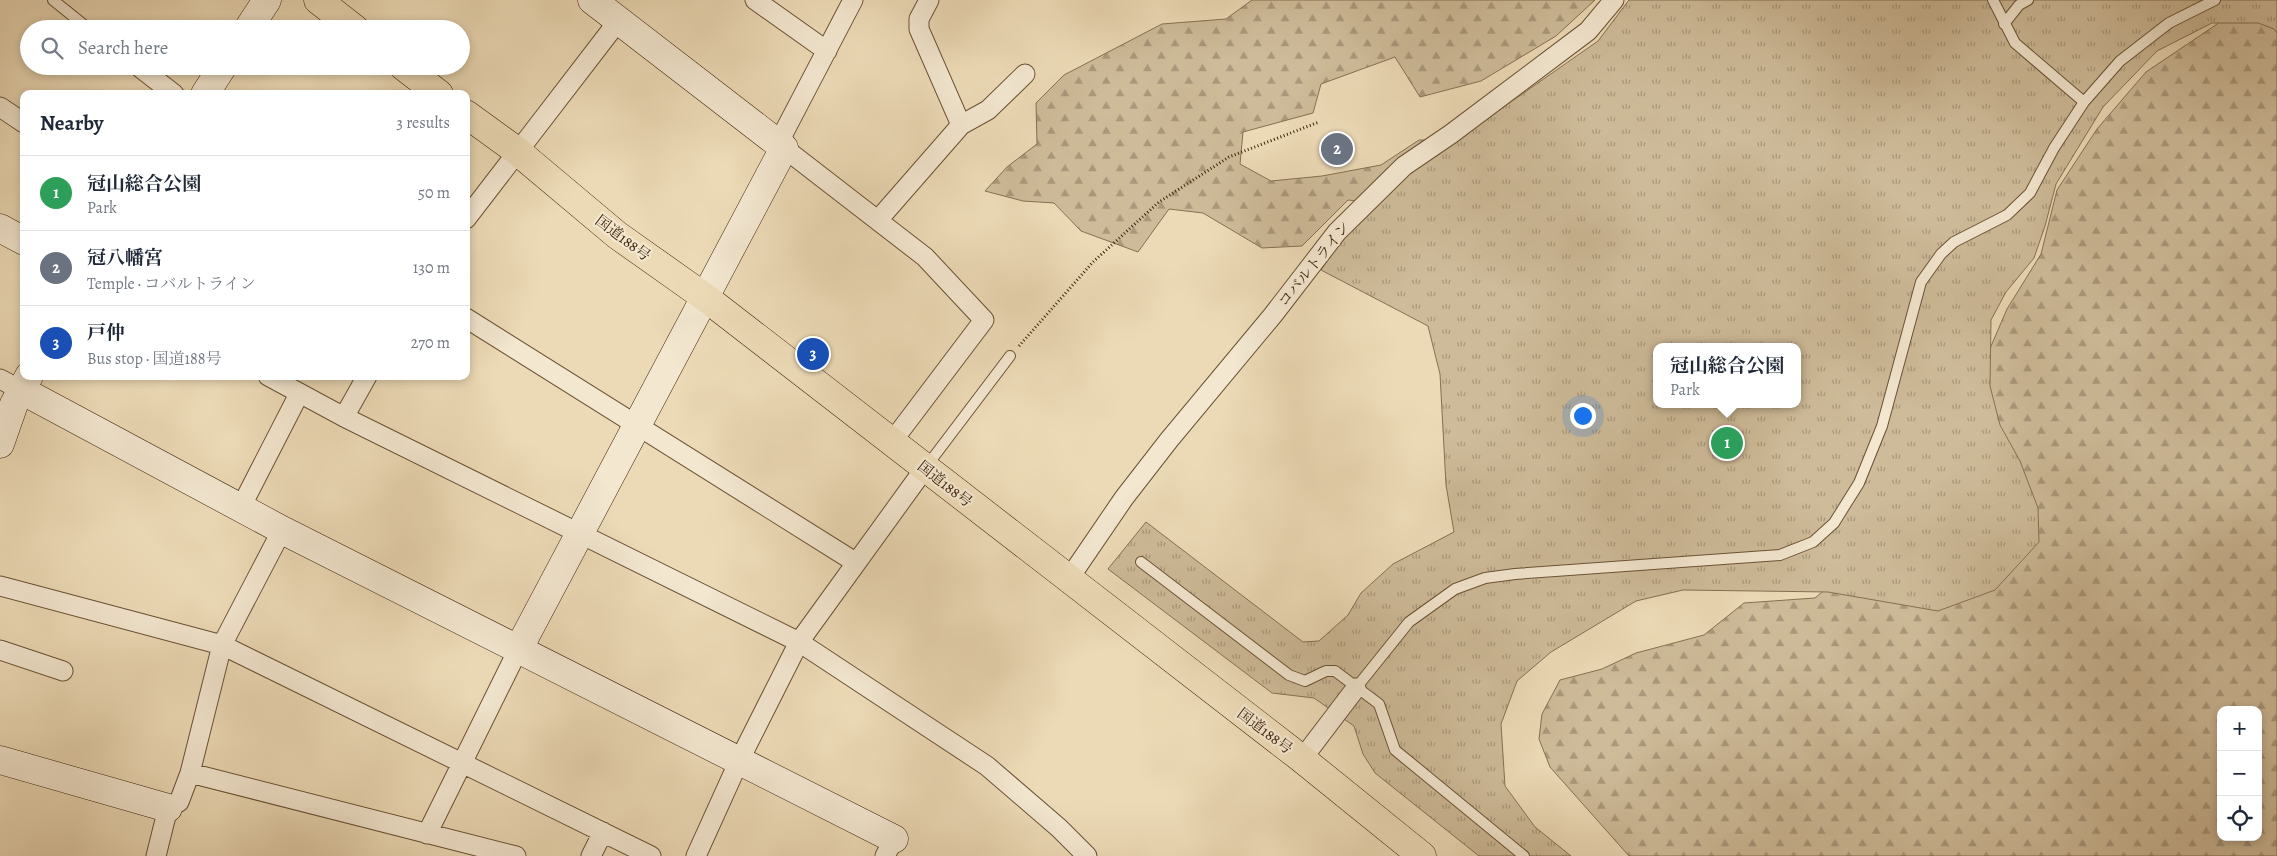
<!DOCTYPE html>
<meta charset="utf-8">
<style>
:root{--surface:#fff;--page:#f6f6f7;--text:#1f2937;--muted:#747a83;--line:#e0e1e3;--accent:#b45309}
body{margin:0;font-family:Alegreya,"Noto Serif JP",serif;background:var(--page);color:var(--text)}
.controls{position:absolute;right:15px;bottom:15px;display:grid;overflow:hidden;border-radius:10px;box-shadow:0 2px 8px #0003}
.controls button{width:45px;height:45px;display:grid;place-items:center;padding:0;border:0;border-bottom:1px solid var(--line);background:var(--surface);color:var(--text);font:25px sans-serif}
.you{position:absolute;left:1582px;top:415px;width:18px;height:18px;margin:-12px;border:4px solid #fff;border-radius:50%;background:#1a73e8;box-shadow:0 0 0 8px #1a73e833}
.badge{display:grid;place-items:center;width:32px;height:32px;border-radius:50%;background:var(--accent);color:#fff;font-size:16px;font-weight:700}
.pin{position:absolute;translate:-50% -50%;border:2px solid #fff;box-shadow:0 1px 5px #0006}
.popup{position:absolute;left:1653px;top:343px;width:148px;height:65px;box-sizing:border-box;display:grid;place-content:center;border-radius:10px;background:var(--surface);filter:drop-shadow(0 1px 4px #0005);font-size:16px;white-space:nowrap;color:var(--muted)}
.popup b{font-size:19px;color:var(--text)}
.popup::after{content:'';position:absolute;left:50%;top:100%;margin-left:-10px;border:10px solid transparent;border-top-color:var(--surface)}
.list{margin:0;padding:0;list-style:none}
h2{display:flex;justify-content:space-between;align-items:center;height:65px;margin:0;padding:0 20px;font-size:21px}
h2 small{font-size:16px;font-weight:400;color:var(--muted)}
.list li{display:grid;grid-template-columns:32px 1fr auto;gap:15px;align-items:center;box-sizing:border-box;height:75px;padding:0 20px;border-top:1px solid var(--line)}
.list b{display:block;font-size:19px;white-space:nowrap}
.list p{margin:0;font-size:16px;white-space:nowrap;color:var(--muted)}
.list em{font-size:16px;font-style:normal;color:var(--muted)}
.icon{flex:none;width:28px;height:28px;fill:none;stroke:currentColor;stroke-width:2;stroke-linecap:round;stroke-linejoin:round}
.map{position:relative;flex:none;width:2277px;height:856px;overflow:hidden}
.search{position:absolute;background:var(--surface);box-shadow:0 2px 8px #0003;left:20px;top:20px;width:450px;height:55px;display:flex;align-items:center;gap:12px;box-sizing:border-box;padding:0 18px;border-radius:28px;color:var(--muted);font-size:19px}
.panel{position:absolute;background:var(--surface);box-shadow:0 2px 8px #0003;left:20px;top:90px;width:450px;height:290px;border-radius:10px}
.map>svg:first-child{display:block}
</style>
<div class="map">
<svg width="2277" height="856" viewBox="0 0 2277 856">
<defs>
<pattern id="forest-firs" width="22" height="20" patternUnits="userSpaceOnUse" patternTransform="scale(1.25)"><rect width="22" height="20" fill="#cebb99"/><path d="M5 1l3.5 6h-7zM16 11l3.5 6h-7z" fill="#a9987b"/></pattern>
<pattern id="park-tufts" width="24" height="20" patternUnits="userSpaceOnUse" patternTransform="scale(1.25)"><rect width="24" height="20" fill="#cebb99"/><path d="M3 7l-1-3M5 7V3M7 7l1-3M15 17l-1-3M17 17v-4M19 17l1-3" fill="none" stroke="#a9987b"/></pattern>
</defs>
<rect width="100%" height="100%" fill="#ecdab6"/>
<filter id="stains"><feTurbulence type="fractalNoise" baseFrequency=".004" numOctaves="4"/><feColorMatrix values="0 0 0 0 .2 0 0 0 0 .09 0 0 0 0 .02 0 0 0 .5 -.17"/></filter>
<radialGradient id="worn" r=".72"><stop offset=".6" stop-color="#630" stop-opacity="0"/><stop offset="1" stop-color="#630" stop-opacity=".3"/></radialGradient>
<path fill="url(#forest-firs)" stroke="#867052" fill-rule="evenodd" d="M1252,0h343l-39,36 -75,45 -61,16 -25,-40 -74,27 -8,29 -70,19 -3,32 31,17 51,-5 59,-11 38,-25h75l-90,66 -56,-6 -46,46 -40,2 -59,-35 -34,-4 -31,43 -57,-21 -27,-28 -31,-2 -38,-10 22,-24 30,-23 -1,-41 28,-28 98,-51 64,-5z
M2277,4v852h-648l-79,-89 -11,-28 3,-25 18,-34 42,-11 34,-16 68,-18 40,-32 71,-5 21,-18 149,-220 22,-51 34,-55 16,-64 40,-61 49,-57 86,-58zM2221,710h37v127h-37z"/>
<path fill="url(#park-tufts)" stroke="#867052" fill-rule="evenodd" d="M1629,0h648v33l-3,-4 -16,-6h-46l-55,28 -54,56 -47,77 -11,42 -11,32 -28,34 -15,28 -1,66 10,39 20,36 18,47 1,34 -44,48 -57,21 -110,-19 -145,-2 -47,11 -85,51 -34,29 -16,43 4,62 30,41 36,29h-92l-104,-83 -12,-19 -9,-28 -40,-28 -42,-5 -164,-124 38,-47 157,120 16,-1 29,-26 13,-22 32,-29 61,-32 -8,-47 -6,-111 -12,-48 -107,-56 21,-30 67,-67 189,-132zM1657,347h140v57h-140z"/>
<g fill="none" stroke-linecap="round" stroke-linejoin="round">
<g stroke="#6a5235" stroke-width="12">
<path id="lane" d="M53,0l36,29
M1993,0l22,43 69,59
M2004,24l15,-19 9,-5
M926,467l84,-111
M1141,562l148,113 16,6 21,-10h9l44,33 16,46 129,106
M1356,688l53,-66 46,-33 30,-11 30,-4 265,-19 33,-13 21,-19 25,-40 23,-57 39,-144 20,-28 13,-12 53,-27 23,-22 24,-45 30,-46 36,-41 49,-38 46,-23"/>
</g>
<g stroke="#6a5235" stroke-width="21">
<path id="street" d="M755,0l72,51
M853,0l-70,134 1,14 141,109 59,63 -93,123
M929,0l-10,19v10l42,96
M138,66l36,28
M0,107l24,16
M466,219l153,-199
M878,220l83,-95 27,-15 37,-36
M466,318l389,244
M268,376l76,41 455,225 188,124 72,62 28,28
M0,379l21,11
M344,417l23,-41
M241,507l58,-113
M1068,580l56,-82 45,-58 104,-125 64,-83 67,-66 47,-32 137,-103 26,-31
M0,586l222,59 429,211
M0,650l63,21
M1302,759l54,-71
M190,773l326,83
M427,834l91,-184
M156,856l12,-48 11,-6 11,-29 32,-128 60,-115
M591,856l12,-24
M696,856l43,-95 60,-119 126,-174
M885,856l9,-17"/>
</g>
<g stroke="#3e240a" stroke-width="29">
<path id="secondary" d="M248,29l19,-29
M205,94l18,-28
M0,228l24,13
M21,390l261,140 612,309
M0,444l14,-40 15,-28
M518,650l266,-502 -192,-148
M0,760l168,48"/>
</g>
<g stroke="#3e240a" stroke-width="29">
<path id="highway" d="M318,0l37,29
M403,66l36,28
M466,114l51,37 100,84 89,63 596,461 120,97"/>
</g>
<path stroke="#3e240a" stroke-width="3" stroke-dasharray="1 2.5" stroke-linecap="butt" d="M1019,346l74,-84 66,-60 70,-45 90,-35"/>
<use href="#lane" stroke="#f3e7d0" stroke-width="10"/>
<use href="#street" stroke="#f3e7d0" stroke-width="19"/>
<use href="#secondary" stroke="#f3e7d0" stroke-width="28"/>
<use href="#highway" stroke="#ecdab6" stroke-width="28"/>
</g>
<g text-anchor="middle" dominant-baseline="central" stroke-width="4.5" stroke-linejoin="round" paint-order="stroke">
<g font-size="15" fill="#3e240a" stroke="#f3e7d0">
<text transform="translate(623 238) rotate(37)">国道188号</text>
<text transform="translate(1314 264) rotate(-51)">コバルトライン</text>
<text transform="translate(945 484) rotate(38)">国道188号</text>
<text transform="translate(1265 731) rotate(37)">国道188号</text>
</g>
</g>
<rect width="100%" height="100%" filter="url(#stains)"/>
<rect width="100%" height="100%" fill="url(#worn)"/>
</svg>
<div class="controls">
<button>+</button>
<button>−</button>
<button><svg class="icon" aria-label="locate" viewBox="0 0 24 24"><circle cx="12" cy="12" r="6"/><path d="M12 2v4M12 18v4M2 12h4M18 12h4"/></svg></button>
</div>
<div class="you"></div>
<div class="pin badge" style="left:1727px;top:443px;background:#2e9e5b">1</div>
<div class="popup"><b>冠山総合公園</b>Park</div>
<div class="pin badge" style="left:1337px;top:149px;background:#6b7280">2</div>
<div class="pin badge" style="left:813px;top:354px;background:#1a4fb4">3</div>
<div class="search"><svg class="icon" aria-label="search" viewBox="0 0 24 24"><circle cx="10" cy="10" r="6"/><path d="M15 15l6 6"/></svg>Search here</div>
<section class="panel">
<h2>Nearby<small>3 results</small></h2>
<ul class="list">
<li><span class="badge" style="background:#2e9e5b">1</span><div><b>冠山総合公園</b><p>Park</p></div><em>50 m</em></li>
<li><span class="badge" style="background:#6b7280">2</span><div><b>冠八幡宮</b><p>Temple · コバルトライン</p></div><em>130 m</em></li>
<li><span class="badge" style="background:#1a4fb4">3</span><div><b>戸仲</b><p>Bus stop · 国道188号</p></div><em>270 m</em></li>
</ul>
</section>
</div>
